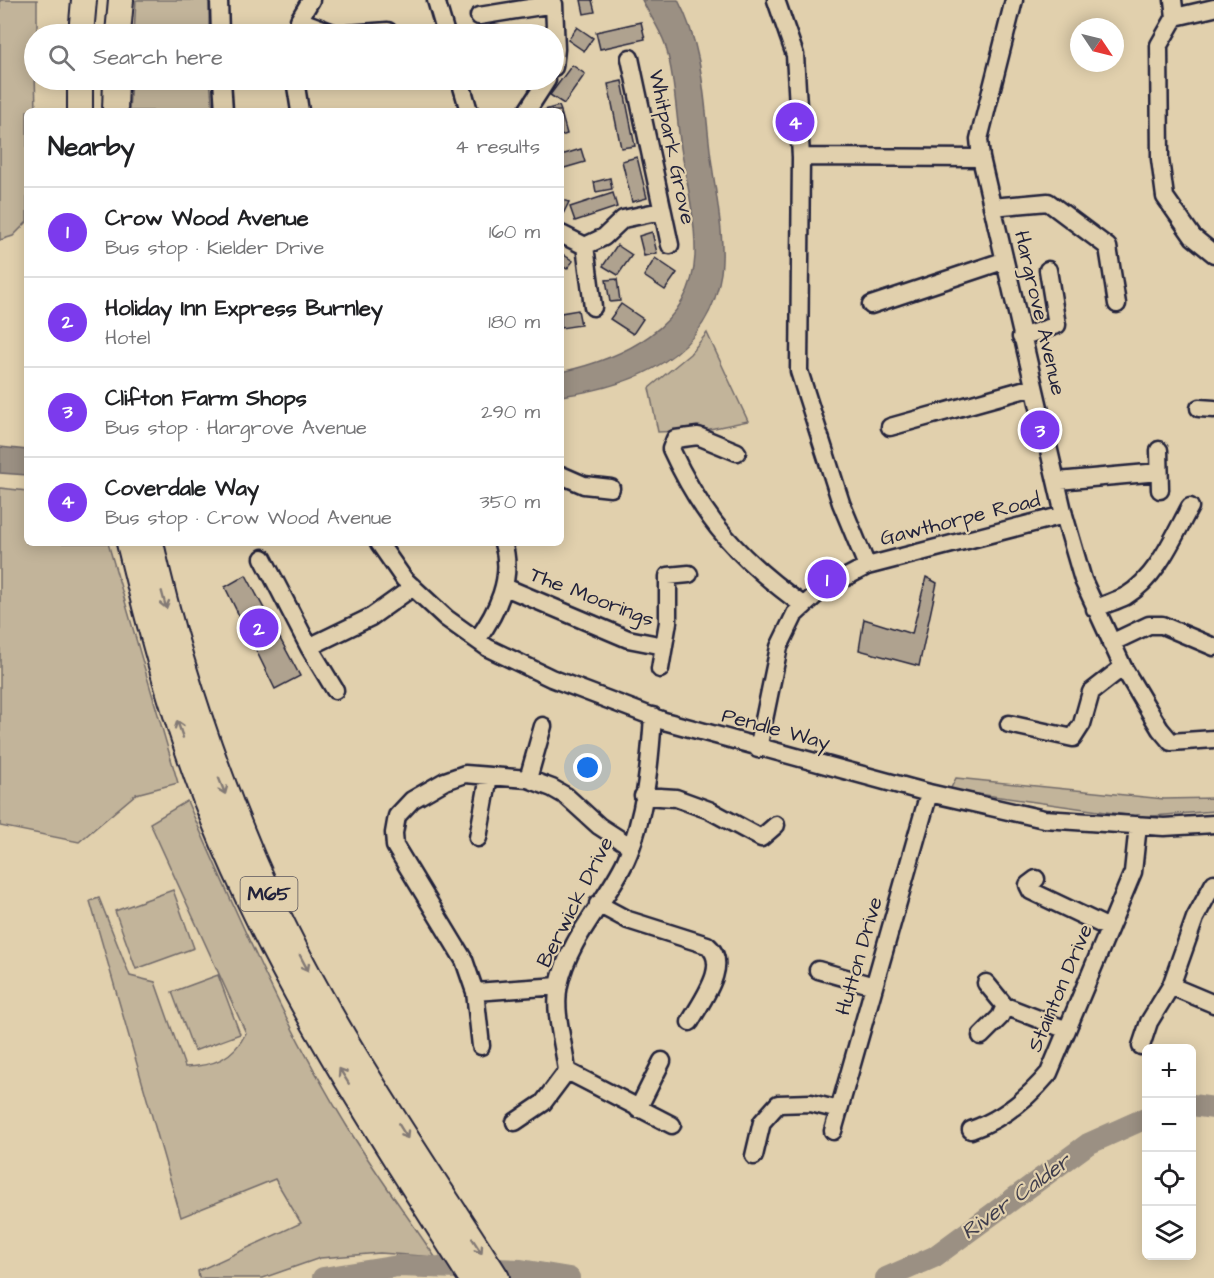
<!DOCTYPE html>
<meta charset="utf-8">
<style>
:root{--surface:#fff;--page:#f6f6f6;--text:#202124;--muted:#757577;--line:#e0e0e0;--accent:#7c3aed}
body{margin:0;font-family:"Architects Daughter",sans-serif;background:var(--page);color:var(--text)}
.controls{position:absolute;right:18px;bottom:18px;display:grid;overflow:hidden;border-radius:9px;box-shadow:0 3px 15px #0003}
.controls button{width:54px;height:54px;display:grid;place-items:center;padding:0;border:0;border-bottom:2px solid var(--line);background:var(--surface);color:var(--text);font:30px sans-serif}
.compass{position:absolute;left:1070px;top:18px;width:54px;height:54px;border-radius:50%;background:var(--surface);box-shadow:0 3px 15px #0003;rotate:125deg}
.you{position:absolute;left:588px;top:768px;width:21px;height:21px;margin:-15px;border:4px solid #fff;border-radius:50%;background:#1a73e8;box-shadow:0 0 0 9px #1a73e833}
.badge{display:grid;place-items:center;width:39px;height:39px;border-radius:50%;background:var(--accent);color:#fff;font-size:20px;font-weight:700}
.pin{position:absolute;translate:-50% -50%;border:3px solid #fff;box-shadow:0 2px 6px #0006}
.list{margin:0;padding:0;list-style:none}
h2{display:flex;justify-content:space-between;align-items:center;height:78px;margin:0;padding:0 24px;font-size:26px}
h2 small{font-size:20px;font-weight:400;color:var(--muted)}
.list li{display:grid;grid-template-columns:39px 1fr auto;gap:18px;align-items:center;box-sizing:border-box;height:90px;padding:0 24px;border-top:2px solid var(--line)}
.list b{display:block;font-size:22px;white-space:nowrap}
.list p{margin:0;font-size:20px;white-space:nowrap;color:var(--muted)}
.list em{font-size:20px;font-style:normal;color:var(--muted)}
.icon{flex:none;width:33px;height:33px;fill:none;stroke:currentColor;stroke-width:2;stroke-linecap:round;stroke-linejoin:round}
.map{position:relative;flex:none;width:1214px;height:1278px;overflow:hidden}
.search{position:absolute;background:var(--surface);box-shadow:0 3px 15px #0003;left:24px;top:24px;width:540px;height:66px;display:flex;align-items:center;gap:15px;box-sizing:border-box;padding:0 21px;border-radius:33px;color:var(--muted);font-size:22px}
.panel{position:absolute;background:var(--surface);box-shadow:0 3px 15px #0003;left:24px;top:108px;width:540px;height:438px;border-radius:9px}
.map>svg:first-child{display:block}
</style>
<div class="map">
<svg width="1214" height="1278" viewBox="0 0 1214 1278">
<rect width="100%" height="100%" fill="#e1d0ad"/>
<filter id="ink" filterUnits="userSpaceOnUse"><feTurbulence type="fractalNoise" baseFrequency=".0167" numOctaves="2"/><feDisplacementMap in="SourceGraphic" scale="12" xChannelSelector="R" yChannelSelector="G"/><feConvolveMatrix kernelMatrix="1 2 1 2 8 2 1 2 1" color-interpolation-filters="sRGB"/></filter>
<g filter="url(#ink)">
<path fill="#c2b49a" stroke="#726b6a" stroke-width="1.5" d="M0,0h37v34h-3l2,77h-9v111l-14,14 -13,4z
M136,0h71l2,2v32h-75z
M131,80h79l3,31h-84z
M707,333l41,88 -43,9 -47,2 -9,-44 41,-34z
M0,488l27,3v52h81l70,240 -42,11 -57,48 -79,-16z
M956,778l208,21 50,-1v13l-73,6 -191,-27z
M187,801c49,111 97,224 161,327 27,44 58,86 87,129l-55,-4 -60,5 -57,20h-64l-1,-7 103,-48 -26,-44 -94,38 -91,-316 9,-3 31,78 25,6 30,85c28,-1 48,-8 61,-34l-96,-210z
M173,890l21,58 -58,21 -21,-58z
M218,975l22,59 -46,17 -22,-59z"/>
<path fill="#9b9083" stroke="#6b6466" stroke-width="1.5" d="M642,0h36c25,47 26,99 32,150 4,36 16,89 11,123 -12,83 -87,113 -160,123v-24c59,-13 131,-44 134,-116 1,-35 -8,-73 -14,-108 -5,-34 -6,-71 -16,-104 -5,-15 -16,-30 -23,-44z
M0,447l27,3v25l-27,-2z"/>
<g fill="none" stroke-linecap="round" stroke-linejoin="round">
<path stroke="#9b9083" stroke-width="22" d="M1192,1105l22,3
M323,1278l75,-12 123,4 48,8
M886,1278l48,-21 154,-113 58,-26"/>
</g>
<path fill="#afa28f" stroke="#22223b" stroke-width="1.5" d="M581,0h11l3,12 -11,2z
M641,22l4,17 -45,10 -4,-17z
M577,27l16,11 -9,13 -16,-11z
M572,65l13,9 -21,30 -14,-9z
M622,81l13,65 -14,2 -13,-64z
M559,106l2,5h-17v-1z
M561,112l6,22 -6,2z
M581,149l4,13 -24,7v-14z
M637,157l10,41 -15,4 -10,-41z
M610,178l2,11 -16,3 -2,-10z
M613,193l4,14 -42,14 -5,-14z
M561,199l8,3 -8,16z
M652,232l5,21 -13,3 -5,-20z
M617,245l15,10 -14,20 -15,-9z
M561,253l12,8 -6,8 -6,-4z
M655,258l22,15 -12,17 -21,-14z
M617,279l3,22 -10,1 -4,-22z
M621,304l22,15 -10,15 -23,-15z
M578,310l3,15 -20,3v-15z
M246,575l54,101 -25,13 -50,-102z
M926,577l11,6 -18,83 -60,-16 5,-31 48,15z"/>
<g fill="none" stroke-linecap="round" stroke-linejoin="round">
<g stroke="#22223b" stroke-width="21">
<path id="minor" d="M219,0l1,34
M311,0l-12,20 37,14
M436,0l10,34
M776,0l19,55 6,102 -2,214 42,132 26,63
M1014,0l-35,139 2,19 83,357 19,65 40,87 37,62 11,13 43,-3
M1173,0l2,17
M1214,8l-39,9 -16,28 1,114 5,38 28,40 21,17
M479,16l75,-12 2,45 -2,18
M348,34l40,-3
M630,58l40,187
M222,80l2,31
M295,80l5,31
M460,80l9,31
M527,111l20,-31
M801,157l180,1
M992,207l56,-5 60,45 9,57
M561,234l24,12 19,-9 19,-18 38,-8
M585,246l8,61
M871,305l132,-44
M1021,337l36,-12 -9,-55
M1199,408l15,1
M890,427l143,-40
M1159,450l1,40
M737,452l-39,-16 -23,3 -4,10c33,72 69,111 133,157
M561,475l23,10 27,3
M1058,481l101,-9
M379,543l25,36 42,39 42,30 63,30 113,43 265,72 115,26 120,8 50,-3
M263,558l46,89
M505,587l123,52 36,7
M1095,609c10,-5 21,-8 31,-13 31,-19 47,-58 64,-89
M477,640c20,-28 37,-62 26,-97
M1111,643l38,-18h13l52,22
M660,669l8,-47v-46l21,-2
M335,690l-26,-43 62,-30 42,-30
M1009,724l64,14 9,-14 9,-32 32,-25
M758,749l21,-102 16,-33 25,-23 47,-25 197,-51
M528,779l15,-53
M643,796l33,2 33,12 52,28 15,-13
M478,838l11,-62
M1036,879l-8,6 3,6 78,37
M598,904l30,16 79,25c24,19 -5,55 -17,77
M818,970l56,16
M986,983l19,23 62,24
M559,986l-84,6 -11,-32 -69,-114 -1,-13 3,-17 15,-16 33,-19 20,-7 63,5 24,9 14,8 33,30 31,20
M1171,986l43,18
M475,992l6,54
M981,1036l19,-19 5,-11
M1141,1046l8,-24 22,-36 24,-68 19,-35
M567,1071l105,54
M638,1109l24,-48
M515,1122l28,-19 24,-32c-3,-27 -14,-60 -8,-86 10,-48 47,-82 67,-125 19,-43 24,-97 27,-144
M971,1130c32,-11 57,-32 78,-57l84,-201 5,-47
M833,1131l96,-338
M754,1156l8,-34 16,-18 33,-1 28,7"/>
</g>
<g stroke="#22223b" stroke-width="28">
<path id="highway" d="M81,34l3,-34
M118,34l3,-34
M80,111v-31
M115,111l1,-31
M129,543c25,103 53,205 95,302 66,154 158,293 247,433
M151,543c28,125 69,244 122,361 61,131 146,252 224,374"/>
</g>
<use href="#minor" stroke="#e1d0ad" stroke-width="16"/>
<use href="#highway" stroke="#e1d0ad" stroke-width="24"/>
</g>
<defs><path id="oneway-shaft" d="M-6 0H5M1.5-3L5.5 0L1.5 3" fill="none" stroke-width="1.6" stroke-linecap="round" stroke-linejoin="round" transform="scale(1.5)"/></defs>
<g stroke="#827974">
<use href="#oneway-shaft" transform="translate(164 600) rotate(75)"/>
<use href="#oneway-shaft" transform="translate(180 729) rotate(-109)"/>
<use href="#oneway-shaft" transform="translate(222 786) rotate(68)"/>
<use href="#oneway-shaft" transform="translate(304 963) rotate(62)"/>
<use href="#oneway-shaft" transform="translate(344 1076) rotate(-122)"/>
<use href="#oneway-shaft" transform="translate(403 1131) rotate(58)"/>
<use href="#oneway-shaft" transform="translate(477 1246) rotate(57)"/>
</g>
</g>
<g text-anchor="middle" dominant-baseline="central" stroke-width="4.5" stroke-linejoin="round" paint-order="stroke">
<rect fill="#e1d0ad" stroke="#5b565d" stroke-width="1.5" x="240.5" y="877" width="57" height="34" rx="4.5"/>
<g font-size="20" font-weight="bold" fill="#22223b">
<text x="269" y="894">M65</text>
</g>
<g font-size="21" fill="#22223b" stroke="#e1d0ad">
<text transform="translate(672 147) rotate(78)">Whitpark Grove</text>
<text transform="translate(1040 313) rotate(77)">Hargrove Avenue</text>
<text transform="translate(960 519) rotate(-14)">Gawthorpe Road</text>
<text transform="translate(592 597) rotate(21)">The Moorings</text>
<text transform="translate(776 729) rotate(15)">Pendle Way</text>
<text transform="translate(575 902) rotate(-63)">Berwick Drive</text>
<text transform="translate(859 956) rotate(-74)">Hutton Drive</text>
<text transform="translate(1060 988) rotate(-67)">Stainton Drive</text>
</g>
<g font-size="22" font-style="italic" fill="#403e4d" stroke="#e1d0ad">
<text transform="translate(1016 1197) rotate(-36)">River Calder</text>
</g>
</g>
</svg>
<div class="controls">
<button>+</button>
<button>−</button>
<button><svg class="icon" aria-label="locate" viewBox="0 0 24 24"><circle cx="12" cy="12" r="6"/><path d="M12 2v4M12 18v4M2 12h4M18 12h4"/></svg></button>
<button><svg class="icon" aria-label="layers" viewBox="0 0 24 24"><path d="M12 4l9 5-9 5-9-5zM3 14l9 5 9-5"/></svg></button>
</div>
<svg class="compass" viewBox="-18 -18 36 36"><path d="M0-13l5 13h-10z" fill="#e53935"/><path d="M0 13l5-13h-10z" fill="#757577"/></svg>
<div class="you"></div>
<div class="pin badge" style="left:827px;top:579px">1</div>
<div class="pin badge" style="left:259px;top:628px">2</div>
<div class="pin badge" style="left:1040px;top:430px">3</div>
<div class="pin badge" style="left:795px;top:122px">4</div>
<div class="search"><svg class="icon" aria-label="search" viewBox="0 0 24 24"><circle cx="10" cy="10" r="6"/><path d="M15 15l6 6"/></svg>Search here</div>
<section class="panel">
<h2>Nearby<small>4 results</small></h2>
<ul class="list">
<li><span class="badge">1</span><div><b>Crow Wood Avenue</b><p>Bus stop · Kielder Drive</p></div><em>160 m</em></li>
<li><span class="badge">2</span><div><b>Holiday Inn Express Burnley</b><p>Hotel</p></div><em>180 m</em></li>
<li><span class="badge">3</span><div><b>Clifton Farm Shops</b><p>Bus stop · Hargrove Avenue</p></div><em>290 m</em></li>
<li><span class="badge">4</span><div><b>Coverdale Way</b><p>Bus stop · Crow Wood Avenue</p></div><em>350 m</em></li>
</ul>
</section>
</div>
